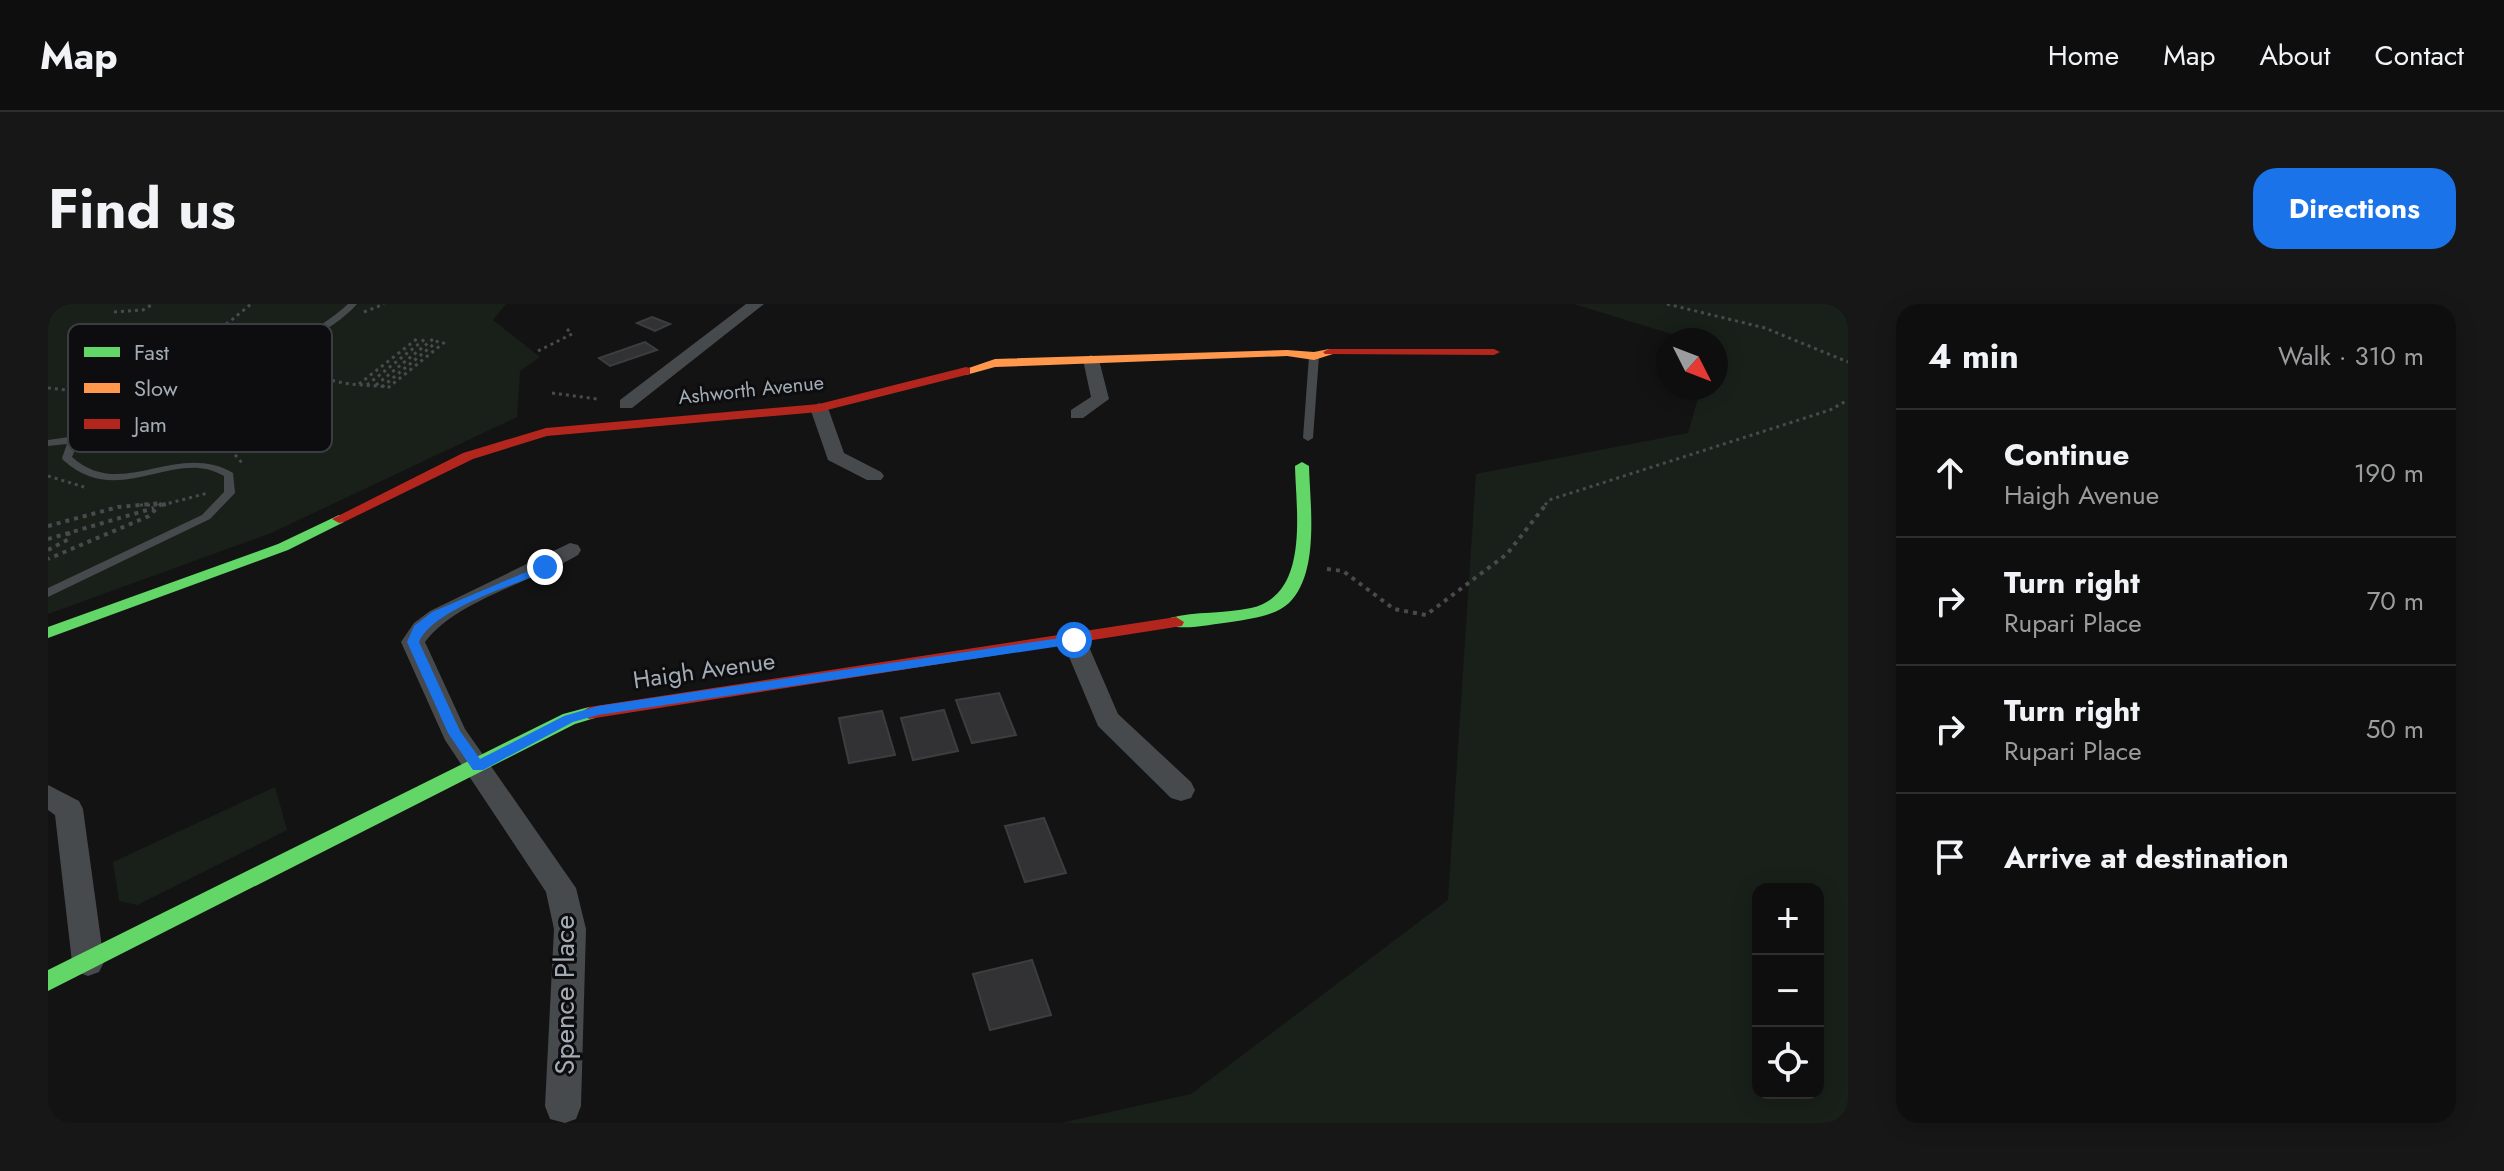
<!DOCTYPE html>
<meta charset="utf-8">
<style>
:root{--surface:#0e0e0e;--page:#171717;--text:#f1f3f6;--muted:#9b9c9e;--line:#2e2e2e;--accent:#1a73e8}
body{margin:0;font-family:Jost,sans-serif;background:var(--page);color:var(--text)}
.controls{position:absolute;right:24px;bottom:24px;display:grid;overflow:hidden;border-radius:16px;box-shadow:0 4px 20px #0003}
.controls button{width:72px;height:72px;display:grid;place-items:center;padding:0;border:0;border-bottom:2px solid var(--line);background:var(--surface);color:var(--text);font:40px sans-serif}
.compass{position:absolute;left:1608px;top:24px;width:72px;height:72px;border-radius:50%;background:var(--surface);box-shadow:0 4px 20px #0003;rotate:132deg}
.stop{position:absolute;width:24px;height:24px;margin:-18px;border:6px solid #1a73e8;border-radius:50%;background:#fff}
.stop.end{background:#1a73e8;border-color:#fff;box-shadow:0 2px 8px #0008}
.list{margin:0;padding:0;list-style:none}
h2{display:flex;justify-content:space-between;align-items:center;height:104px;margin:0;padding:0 32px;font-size:34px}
h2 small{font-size:26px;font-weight:400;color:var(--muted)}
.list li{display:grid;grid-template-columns:52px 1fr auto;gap:24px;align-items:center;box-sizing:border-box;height:128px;padding:0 32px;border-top:2px solid var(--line)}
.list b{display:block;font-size:30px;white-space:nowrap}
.list p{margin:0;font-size:26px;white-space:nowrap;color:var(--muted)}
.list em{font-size:26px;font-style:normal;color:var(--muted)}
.icon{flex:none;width:44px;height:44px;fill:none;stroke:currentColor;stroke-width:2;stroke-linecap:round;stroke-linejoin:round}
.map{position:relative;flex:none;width:1800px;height:819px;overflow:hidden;border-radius:24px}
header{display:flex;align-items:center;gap:48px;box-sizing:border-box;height:112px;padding:0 40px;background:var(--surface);border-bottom:2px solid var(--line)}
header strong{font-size:38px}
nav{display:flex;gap:44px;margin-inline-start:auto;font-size:28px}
.intro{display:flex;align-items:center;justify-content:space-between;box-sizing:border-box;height:192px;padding:0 48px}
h1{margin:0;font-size:56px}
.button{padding:20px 36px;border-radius:24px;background:var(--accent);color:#fff;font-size:28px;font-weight:700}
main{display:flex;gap:48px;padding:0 48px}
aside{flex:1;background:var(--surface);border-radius:24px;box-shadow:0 4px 20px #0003}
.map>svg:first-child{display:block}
</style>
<header>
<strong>Map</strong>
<nav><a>Home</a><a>Map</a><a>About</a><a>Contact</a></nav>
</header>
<div class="intro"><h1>Find us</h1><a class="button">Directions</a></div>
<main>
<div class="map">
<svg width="1800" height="819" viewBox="0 0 1800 819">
<rect width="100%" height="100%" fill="#131313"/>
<path fill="#192019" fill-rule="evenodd" d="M0,0h458l-13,16 47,37 -20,14 -3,46 -246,116 -223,81z
M1526,0h274v819h-787l130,-29 257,-194 28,-426 212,-41 13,-45h15v-48h-25zM1770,585v204h-60v-204z
M227,483l12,43 -150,75 -18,-4 -6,-39z"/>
<path fill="#323234" stroke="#3b3e3f" stroke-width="2" d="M604,13l18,7 -15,7 -18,-8z
M597,38l12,8 -47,16 -11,-8z
M951,389l17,42 -44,8 -16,-43z
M896,406l14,41 -45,9 -12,-42z
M834,407l13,44 -46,8 -10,-45z
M996,514l22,55 -41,9 -20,-56z
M984,656l19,55 -61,15 -17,-56z"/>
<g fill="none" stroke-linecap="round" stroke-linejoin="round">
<path stroke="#494a4e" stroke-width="3" stroke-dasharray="3 4" stroke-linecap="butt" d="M1619,0l98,24 83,34
M66,8l29,-2 10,-6
M316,8l20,-8
M490,47l34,-17 -6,-6
M248,56c24,26 60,24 93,27l57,-46
M311,80l59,-46
M319,81l58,-46
M328,81l57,-46
M334,83l57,-47
M0,84c22,2 45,7 67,0 43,-12 102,-55 136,-84
M504,89l45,6
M206,96l66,9
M168,107l19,-10 34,-7 33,-24
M134,122l-11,9 1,6 24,3 -12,7
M148,140l34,5 12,14
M0,172l36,11
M92,201h20
M114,201l46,-12
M1497,201l4,-5 281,-90 18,-10"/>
<path stroke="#494a4e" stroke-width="4" stroke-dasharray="4 5" stroke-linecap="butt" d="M114,201l8,-2
M0,222l70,-19 44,-4 -13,13 -101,43
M0,235l106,-31
M0,246l21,-11 -1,-8
M1279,265l16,2 51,38 32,6 81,-61 40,-51"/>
<path fill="#474a4c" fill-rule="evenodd" d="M300,0h9c-13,15 -32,26 -49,37 -69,47 -147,90 -230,102l-6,14c50,45 104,-17 161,16l2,20 -25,26 -162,78v-9l154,-73 22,-23v-16c-51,-30 -104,35 -161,-16l-1,-2 5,-14 -19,2v-6c92,-11 168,-45 245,-97 18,-12 39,-24 55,-39z
M1266,49l5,3 -6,82 -5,3 -5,-3 6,-82z"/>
<path fill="#474a4c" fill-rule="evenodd" d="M698,0h18l-132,104h-12v-8z
M1043,51l8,5 10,39 -26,19h-12v-8l20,-13 -8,-37z
M771,99l9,5 16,45 37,19 3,4 -3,4h-14l-39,-20 -18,-52z
M522,239l8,2 3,5 -3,5c-44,26 -123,46 -153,87l40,87 111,159 10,41 -5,177 -5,13 -11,4 -15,-4 -5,-13 9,-177 -8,-37 -101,-152 -44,-98 13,-19 16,-12z
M1026,328l12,8 32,74 73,68 4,8 -4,8 -10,3 -10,-3 -73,-72 -36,-86z
M0,481l31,16 4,8 21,153 -5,10 -11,4 -11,-4 -5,-10 -17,-147 -7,-5z"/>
<path fill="#63d668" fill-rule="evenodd" d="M1254,158l7,4c1,39 11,107 -20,137 -14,13 -39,16 -58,19 -18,2 -43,8 -61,4l-2,-4 2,-4c26,-7 54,-4 81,-10 59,-13 45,-97 44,-142z
M291,211l5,1v6l-56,28 -240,88v-11l230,-83z
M541,403l6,1 3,5 -3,5 -20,6 -527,267v-21l515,-256z"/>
<path fill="#ff974d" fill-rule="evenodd" d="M1281,45l6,3 -2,2 -19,6 -27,-4 -292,11 -29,8 -6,-4 35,-12 292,-9 27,2z"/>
<path fill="#b3261e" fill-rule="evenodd" d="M1281,45h165l6,3 -6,3 -169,-1 -2,-2z
M918,63l4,1v6l-151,38 -272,24 -74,23 -129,63 -5,1 -7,-4 131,-66 83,-25 273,-24z
M1128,313l8,5 -2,4 -593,93 -9,-6 9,-6z"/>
</g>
<path fill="#1a73e8" d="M497,260l4,6c-34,15 -116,39 -130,72l41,89 20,28 84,-43 34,-10 476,-70 6,4 -6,4 -476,71 -25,7 -90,48h-10l-25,-37 -41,-91 7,-16 18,-14z"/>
<g text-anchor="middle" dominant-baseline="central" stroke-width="6" stroke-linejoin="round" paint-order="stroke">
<g font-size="20" fill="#a3acb5" stroke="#0d0d0f">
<text transform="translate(703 86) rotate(-6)">Ashworth Avenue</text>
</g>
<g font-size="24" fill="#a3acb5" stroke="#0d0d0f">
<text transform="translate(656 366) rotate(-8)">Haigh Avenue</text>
</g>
<g font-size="28" fill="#a3acb5" stroke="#0d0d0f">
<text transform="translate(516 691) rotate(-90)">Spence Place</text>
</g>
</g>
<rect x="20" y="20" width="264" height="128" rx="12" fill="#0d0d0f" stroke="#3a3d41" stroke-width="2"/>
<rect x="36" y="43" width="36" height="10" fill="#63d668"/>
<rect x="36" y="79" width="36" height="10" fill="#ff974d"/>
<rect x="36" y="115" width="36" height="10" fill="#b3261e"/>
<g font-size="22" fill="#a3acb5">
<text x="86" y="56">Fast</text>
<text x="86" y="92">Slow</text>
<text x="86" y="128">Jam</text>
</g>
</svg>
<div class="controls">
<button>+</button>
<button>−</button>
<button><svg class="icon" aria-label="locate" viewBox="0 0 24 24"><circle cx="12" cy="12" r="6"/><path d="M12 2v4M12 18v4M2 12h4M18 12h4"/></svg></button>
</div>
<svg class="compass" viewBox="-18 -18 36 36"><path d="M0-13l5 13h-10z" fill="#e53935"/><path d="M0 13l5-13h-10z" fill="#9b9c9e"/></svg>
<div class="stop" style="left:1026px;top:336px"></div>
<div class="stop end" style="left:497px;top:263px"></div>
</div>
<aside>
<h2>4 min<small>Walk · 310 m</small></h2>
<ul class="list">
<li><svg class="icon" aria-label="ahead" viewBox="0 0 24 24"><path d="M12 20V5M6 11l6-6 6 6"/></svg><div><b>Continue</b><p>Haigh Avenue</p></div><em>190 m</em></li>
<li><svg class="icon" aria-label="right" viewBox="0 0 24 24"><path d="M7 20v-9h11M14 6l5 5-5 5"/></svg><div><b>Turn right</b><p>Rupari Place</p></div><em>70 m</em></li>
<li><svg class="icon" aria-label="right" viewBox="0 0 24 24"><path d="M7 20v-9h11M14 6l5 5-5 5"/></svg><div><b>Turn right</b><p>Rupari Place</p></div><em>50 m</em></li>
<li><svg class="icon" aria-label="arrive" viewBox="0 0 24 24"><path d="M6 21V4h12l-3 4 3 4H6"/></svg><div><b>Arrive at destination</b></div></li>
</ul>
</aside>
</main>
